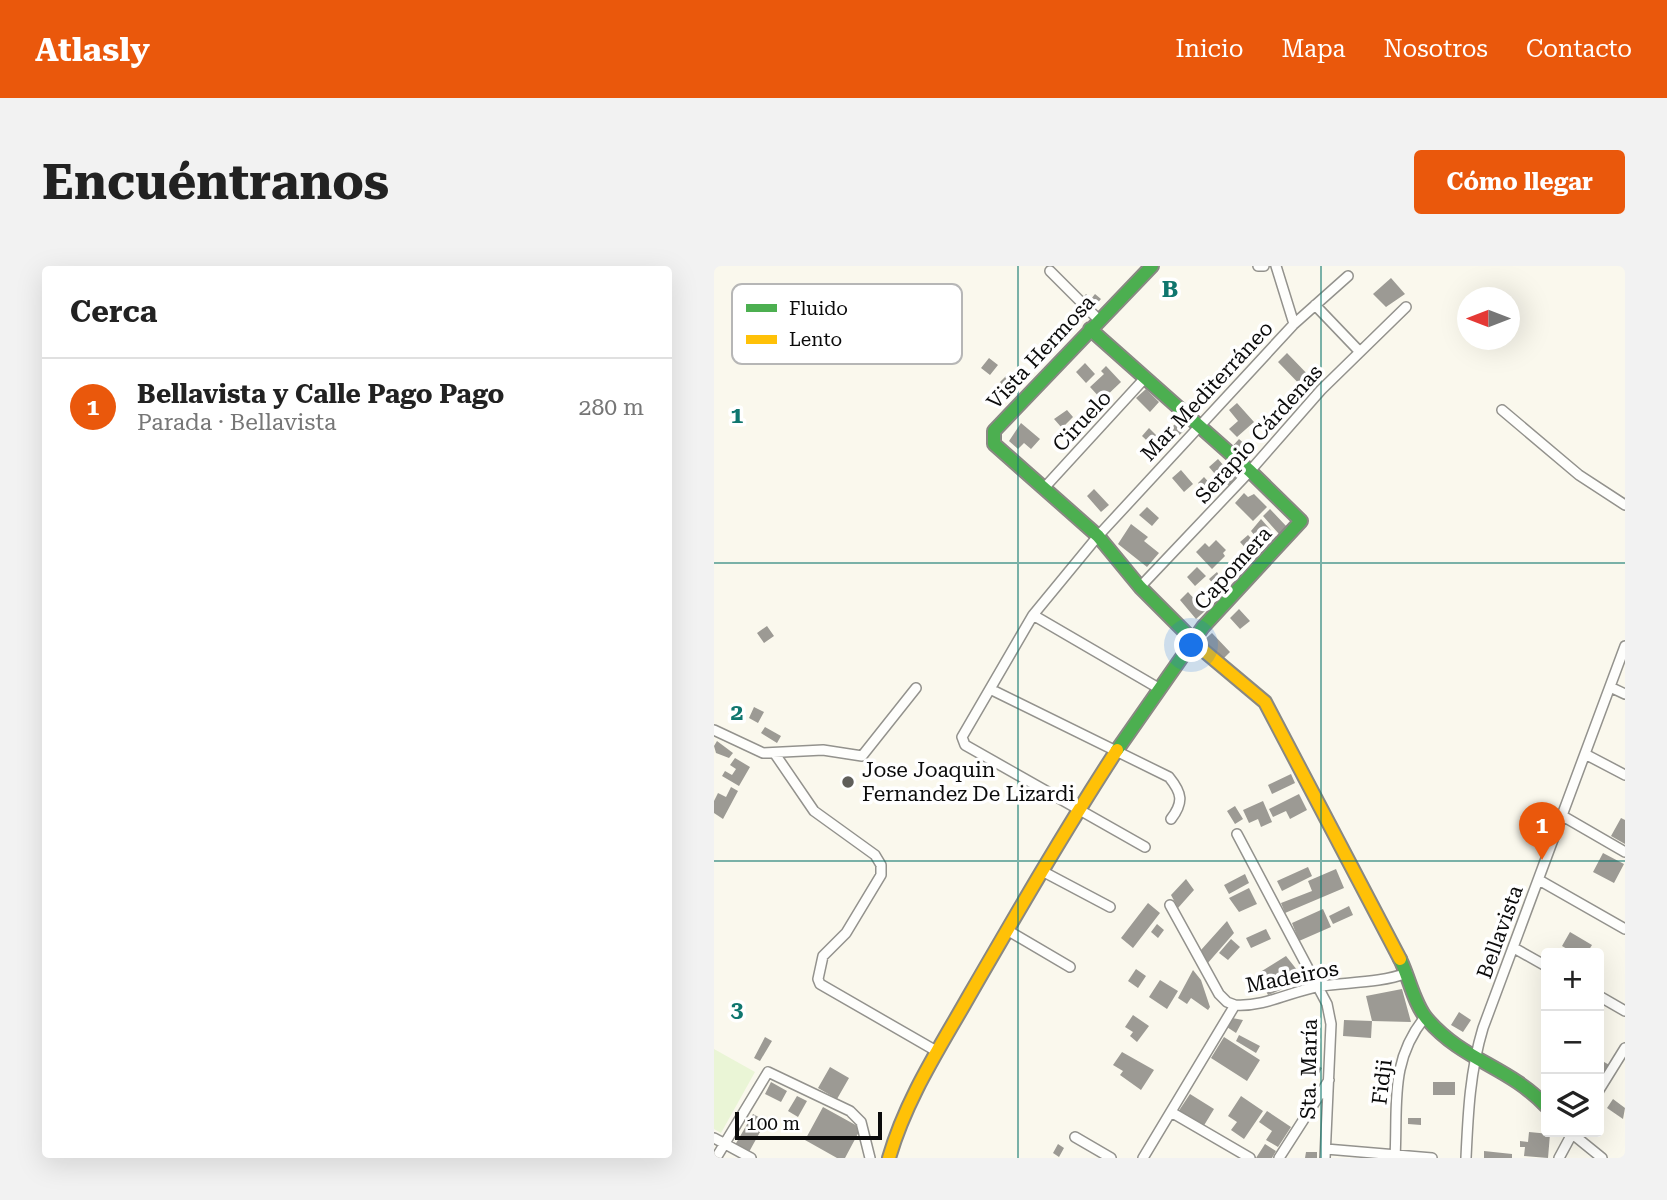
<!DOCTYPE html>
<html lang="es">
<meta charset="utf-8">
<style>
:root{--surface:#fff;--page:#f2f2f2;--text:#222;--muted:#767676;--line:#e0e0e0;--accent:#ea580c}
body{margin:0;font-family:"Roboto Serif",serif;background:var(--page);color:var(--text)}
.controls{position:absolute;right:21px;bottom:21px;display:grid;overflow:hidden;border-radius:7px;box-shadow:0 7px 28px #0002}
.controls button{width:63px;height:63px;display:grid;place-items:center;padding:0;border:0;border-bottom:2px solid var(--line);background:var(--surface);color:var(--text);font:35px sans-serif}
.compass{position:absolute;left:743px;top:21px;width:63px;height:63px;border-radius:50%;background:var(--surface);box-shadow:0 7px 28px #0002;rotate:270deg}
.scale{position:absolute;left:21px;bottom:18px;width:147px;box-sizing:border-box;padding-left:7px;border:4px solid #0b0b0b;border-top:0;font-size:19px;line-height:24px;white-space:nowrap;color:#0b0b0b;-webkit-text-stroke:5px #fff;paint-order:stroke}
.you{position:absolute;left:478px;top:380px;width:24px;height:24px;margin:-18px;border:5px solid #fff;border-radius:50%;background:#1a73e8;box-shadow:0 0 0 10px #1a73e833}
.badge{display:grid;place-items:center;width:46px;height:46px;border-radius:50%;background:var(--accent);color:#fff;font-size:23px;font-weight:700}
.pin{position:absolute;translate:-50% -58px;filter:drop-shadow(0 2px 4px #0008)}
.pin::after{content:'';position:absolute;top:37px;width:24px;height:21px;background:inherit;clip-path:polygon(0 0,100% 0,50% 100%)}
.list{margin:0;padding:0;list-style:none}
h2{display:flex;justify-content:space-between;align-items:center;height:91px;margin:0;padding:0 28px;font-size:30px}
h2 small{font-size:23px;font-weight:400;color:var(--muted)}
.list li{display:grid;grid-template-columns:46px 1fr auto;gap:21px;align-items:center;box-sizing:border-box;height:98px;padding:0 28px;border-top:2px solid var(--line)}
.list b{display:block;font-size:26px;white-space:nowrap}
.list p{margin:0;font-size:23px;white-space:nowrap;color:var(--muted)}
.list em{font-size:23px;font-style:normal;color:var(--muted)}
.icon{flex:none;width:38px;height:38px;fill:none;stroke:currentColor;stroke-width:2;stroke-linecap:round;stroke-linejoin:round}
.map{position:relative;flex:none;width:911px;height:892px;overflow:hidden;border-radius:7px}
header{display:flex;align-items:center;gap:42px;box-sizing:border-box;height:98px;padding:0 35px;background:var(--accent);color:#fff}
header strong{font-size:33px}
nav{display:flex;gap:38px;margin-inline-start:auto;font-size:24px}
.intro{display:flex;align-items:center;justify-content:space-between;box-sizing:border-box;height:168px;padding:0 42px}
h1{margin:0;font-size:49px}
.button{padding:18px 32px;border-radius:7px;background:var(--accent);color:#fff;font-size:24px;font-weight:700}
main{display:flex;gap:42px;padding:0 42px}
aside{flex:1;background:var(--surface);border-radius:7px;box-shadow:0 7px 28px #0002}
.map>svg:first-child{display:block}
</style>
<header>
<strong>Atlasly</strong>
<nav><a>Inicio</a><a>Mapa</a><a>Nosotros</a><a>Contacto</a></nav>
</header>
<div class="intro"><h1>Encuéntranos</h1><a class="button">Cómo llegar</a></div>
<main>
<aside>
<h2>Cerca<small></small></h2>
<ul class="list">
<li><span class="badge">1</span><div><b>Bellavista y Calle Pago Pago</b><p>Parada · Bellavista</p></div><em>280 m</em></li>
</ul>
</aside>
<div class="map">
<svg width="911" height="892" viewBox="0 0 911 892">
<rect width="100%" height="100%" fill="#faf8ed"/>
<path fill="#eaf5d6" d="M0,783l41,23 -34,61 -7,-4z"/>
<path fill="#9c9a94" d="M677,12l14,16 -19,13 -13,-13z
M372,28l5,5 4,-5 6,5 -9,10 -10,-10z
M573,87l29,30 -7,11 -31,-32z
M275,92l9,7 -8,10 -9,-7z
M371,97l10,11 -9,9 -10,-11z
M392,100l15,16 -19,18 -12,-13 14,-13 -3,-3z
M294,108l7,7 -9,8 -6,-7z
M432,123l13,13 -9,10 -14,-14z
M523,137l17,19 -17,15 -8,-8 9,-8 -9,-11z
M353,144l6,7 -11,11 -8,-9z
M464,155l7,9 -9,8 -7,-8z
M307,157l19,16 -9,10 -7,-6 -6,6 -9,-8z
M435,162l19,19 -7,7 -19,-18z
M525,173l14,13 -8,9 -14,-13z
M504,193l6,7 -9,8 -6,-7z
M514,202l10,9 -9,9 -10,-9z
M467,204l12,14 -9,8 -12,-14z
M490,211l11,12 -6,6 -11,-12z
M380,223l15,16 -8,7 -14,-16z
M530,227l4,4 6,-3 13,13 -14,14 -18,-18z
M433,241l12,11 -7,8 -13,-11z
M556,243l17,18 -8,7 -16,-18z
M547,253l16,18 -6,6 -6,-7 -7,-3 -3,3 -4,-5z
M417,258l17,13 -4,4 15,12 -12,14 -29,-23z
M534,269l10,11 -8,7 -10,-11z
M502,274l10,10 -3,3 2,3 -13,13 -16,-17 9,-9 4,4z
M483,301l9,9 -11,10 -8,-9z
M503,306l12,21 -4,4 -16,-18z
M474,326l17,19 -9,8 -16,-19z
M525,343l11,12 -10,8 -10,-11z
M53,360l7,10 -10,7 -7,-10z
M498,367l18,19 -8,8 -19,-19z
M40,441l10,5 -6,11 -9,-5z
M51,461l16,9 -4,7 -16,-10z
M3,475l16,12 -4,5 -13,-5 -2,-7z
M21,492l15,9 -11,19 -17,-10 3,-5 7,4 4,-6 -6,-4z
M577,508l4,9 -23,11 -4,-9z
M17,521l7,4 -15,28 -9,-6v-12l4,-8 8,4z
M585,528l8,16 -17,9 -4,-8 -13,6 -4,-8z
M549,535l9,21 -11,5 -3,-8 -9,4 -6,-13z
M521,540l8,13 -8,5 -8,-13z
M907,552l4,2v24l-14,-8z
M889,587l21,11 -10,19 -21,-11z
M594,601l4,9 -30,15 -5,-10z
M622,603l8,19 -59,25 -4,-10 31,-12 -4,-10z
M531,608l4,9 -20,11 -5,-9z
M472,613l8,11 -16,18 -7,-13z
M535,622l8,16 -18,8 -10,-14z
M434,637l12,10 -27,35 -12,-10z
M635,640l4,9 -20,9 -4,-8z
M609,643l8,18 -32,14 -7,-18z
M513,655l7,12 -27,31 -6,-14z
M443,658l7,6 -6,8 -7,-6z
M552,663l5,10 -20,9 -5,-10z
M856,666l22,13 -5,8h-13l-12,-7z
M517,673l9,8 -12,13 -9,-7z
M572,690l19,24 -37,15 -11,-21z
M422,703l10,7 -8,12 -10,-7z
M479,704l8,10 9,27 -2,3 -17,-12 -4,6 -9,-6z
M446,714l18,11 -11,18 -18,-12z
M688,723l9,33 -39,-1 -6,-25z
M745,746l12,8 -8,12 -12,-7z
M419,749l16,11 -12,16 -7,-6 3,-4 -8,-5z
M518,752l11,2 -7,13 -9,-6z
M630,754l28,1 -1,17 -28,-2z
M525,769l21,11 -4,7 -20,-12z
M51,771l7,4 -12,20 -6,-3z
M510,771l36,23 -13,21 -36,-23z
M408,786l32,18 -13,20 -21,-15 3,-4 -10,-6z
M885,793l12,7 -12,17z
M595,795l13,7 -6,11 -13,-8z
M116,801l19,11 -12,21 -19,-11z
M57,816l16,9 -6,11 -16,-8z
M719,816h22v13h-22z
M476,828l24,15 -11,18 -25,-15z
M83,830l10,5 -9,16 -10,-6z
M527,830l22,15 -19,28 -13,-9 6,-8 -9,-6z
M899,833l12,9 -2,11 -16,-11z
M109,841l38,21 -16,30h-8l-32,-18z
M553,845l24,16 -13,20 -12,-7 6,-9 -13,-9z
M39,848l13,7 -17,31 -14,-7z
M694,852h13v7l-13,-1z
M815,866l21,2 -2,24 -24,-2 1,-9h-5v-6l8,1z
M344,878l6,4 -5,9 -6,-4z
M551,878l11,7 -4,7h-16z
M770,885l28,3v4h-28z
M592,886h11v6h-12z"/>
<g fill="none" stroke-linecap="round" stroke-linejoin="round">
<g stroke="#93928d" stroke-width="12">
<path id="street" d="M544,0h6
M562,0l18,58
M336,5l48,48
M601,39l45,47
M788,144l77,65 46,30
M331,221l100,-109
M426,321l110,-116 71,-81 85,-83
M319,349l127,74
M896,421l15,7
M276,423l179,88c13,16 15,25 2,42
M0,464l49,23 60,-3 39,6 54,-68
M61,488l39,57 61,44 6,10v10l-35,58 -23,23 -5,23 2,5 118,68
M871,488l40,21
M847,549l64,37
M523,568l90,170 4,20 -6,134
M431,581l-180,-102 -3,-8 71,-122 65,-79 196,-212 54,-48
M328,605l68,36
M825,614l86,49
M456,639l49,89 8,8 8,3
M293,664l63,37
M800,682l32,18
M885,730l26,15
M885,824l26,-42
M457,846l79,46
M856,866l32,26
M361,871l36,21
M0,872l37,20
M612,883l106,9
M2,892l52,-86 82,39 11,11 9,36
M429,892l92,-153c31,2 56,-14 86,-19 28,-4 59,-3 86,-13
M565,892l50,-78
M681,892c3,-54 -6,-96 30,-141
M752,892c2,-45 4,-87 17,-130l142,-382
M845,892l14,-26"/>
</g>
<g stroke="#898883" stroke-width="16">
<path id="fast" d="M438,0l-158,165v13l104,92 42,51 63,63
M376,63l160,142 51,50 -98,106 -86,123
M686,693c9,18 14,45 27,60 36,42 81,47 119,87"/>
</g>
<g stroke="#898883" stroke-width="16">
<path id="slow" d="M489,384l62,52 135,257
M175,892c17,-59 50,-109 80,-162 48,-83 96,-166 148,-246"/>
</g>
<use href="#street" stroke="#fefefc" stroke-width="9"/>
<use href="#fast" stroke="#4caf50" stroke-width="12"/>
<use href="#slow" stroke="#ffc107" stroke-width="12"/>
</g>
<path fill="none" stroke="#0f766e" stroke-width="2" stroke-opacity="0.55" d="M304,0v892M607,0v892M0,297h911M0,595h911"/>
<circle fill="#5f5e5a" stroke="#fff" stroke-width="2.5" cx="134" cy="516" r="7"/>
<g text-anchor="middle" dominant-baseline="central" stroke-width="7" stroke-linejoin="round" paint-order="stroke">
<g font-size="21" fill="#0b0b0b" stroke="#fff">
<text transform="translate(327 86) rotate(-47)">Vista Hermosa</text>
<text transform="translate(493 125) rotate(-47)">Mar Mediterráneo</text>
<text transform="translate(368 155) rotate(-47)">Ciruelo</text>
<text transform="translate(545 168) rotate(-48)">Serapio Cárdenas</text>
<text transform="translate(519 302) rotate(-48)">Capomera</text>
<text transform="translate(786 666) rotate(-70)">Bellavista</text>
<text transform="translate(578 711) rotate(-11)">Madeiros</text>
<text transform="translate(595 803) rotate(-89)">Sta. María</text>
<text transform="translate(668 816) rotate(-83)">Fidji</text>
</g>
<g font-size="21" fill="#0b0b0b" stroke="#fff" text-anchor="start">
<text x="148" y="504">Jose Joaquin<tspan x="148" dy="24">Fernandez De Lizardi</tspan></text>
</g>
</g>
<rect x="18" y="18" width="230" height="80" rx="10" fill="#fff" stroke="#b6b6b6" stroke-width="2"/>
<rect x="32" y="38" width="31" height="8" fill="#4caf50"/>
<rect x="32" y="69" width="31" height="9" fill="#ffc107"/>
<g font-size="19" fill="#0b0b0b">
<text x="75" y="49">Fluido</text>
<text x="75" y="80">Lento</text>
</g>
<g font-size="23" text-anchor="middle" font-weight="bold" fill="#0f766e" stroke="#fff" stroke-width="7" stroke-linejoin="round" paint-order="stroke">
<text x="456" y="31">B</text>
<text x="23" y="157">1</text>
<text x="23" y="454">2</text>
<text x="23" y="751">3</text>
</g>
</svg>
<div class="controls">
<button>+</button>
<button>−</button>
<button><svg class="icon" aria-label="layers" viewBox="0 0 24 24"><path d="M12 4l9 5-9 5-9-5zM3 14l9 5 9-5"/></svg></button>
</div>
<svg class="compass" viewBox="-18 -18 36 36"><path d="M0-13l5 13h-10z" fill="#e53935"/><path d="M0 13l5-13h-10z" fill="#767676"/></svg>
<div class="scale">100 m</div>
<div class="you"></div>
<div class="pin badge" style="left:828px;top:594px">1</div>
</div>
</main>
